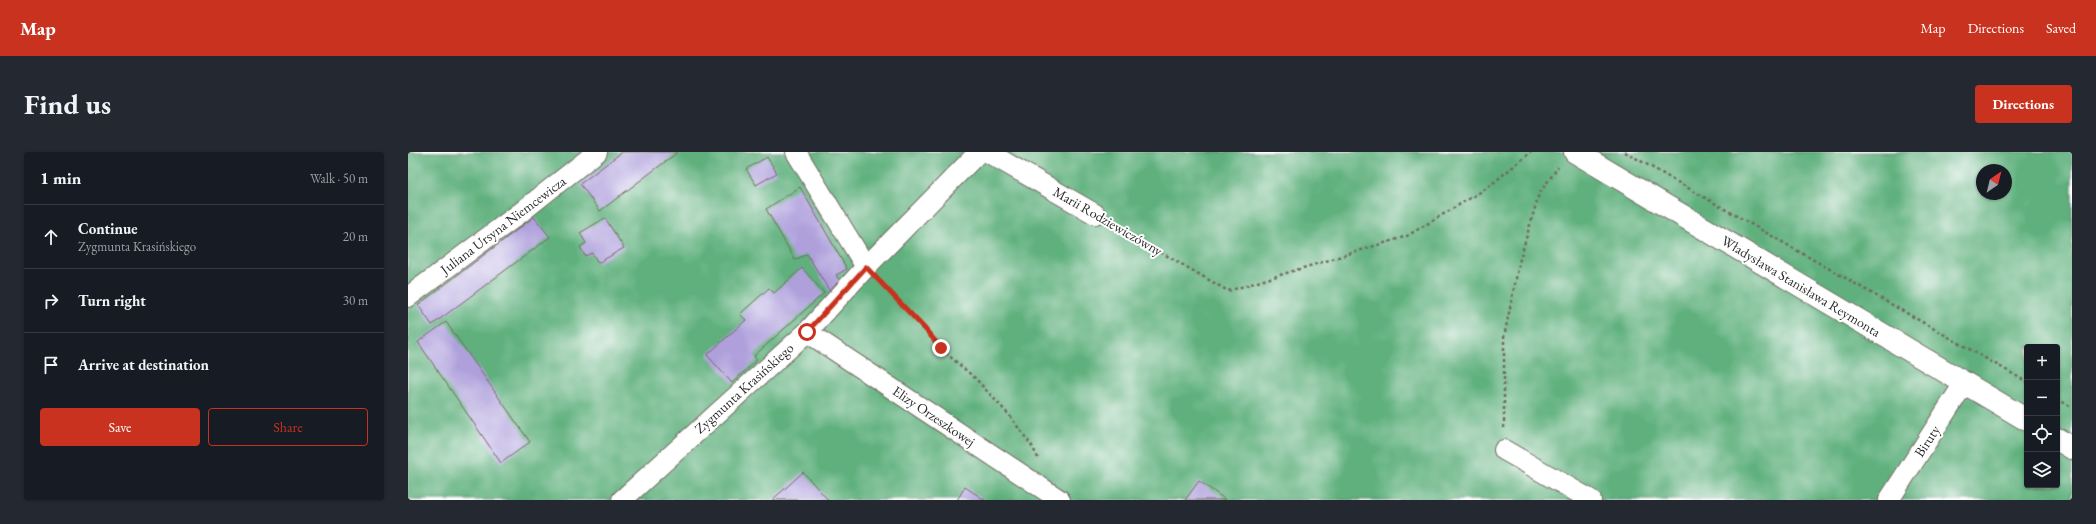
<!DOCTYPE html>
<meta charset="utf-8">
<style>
:root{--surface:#171b24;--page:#242831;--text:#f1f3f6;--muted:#9ea1a6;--line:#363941;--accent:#c8321e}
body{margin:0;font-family:"EB Garamond",serif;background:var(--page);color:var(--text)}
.controls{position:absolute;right:12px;bottom:12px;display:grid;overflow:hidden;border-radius:4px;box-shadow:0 1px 3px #0004}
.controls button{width:36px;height:36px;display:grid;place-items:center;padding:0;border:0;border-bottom:1px solid var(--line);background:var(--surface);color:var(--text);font:20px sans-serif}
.compass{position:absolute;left:1568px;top:12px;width:36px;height:36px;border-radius:50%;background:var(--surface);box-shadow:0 1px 3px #0004;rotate:35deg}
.stop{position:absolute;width:12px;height:12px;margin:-9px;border:3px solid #c8321e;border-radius:50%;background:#fff}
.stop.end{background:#c8321e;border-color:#fff;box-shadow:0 1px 4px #0008}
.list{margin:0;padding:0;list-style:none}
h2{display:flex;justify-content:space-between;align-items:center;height:52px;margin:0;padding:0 16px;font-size:17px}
h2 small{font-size:13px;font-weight:400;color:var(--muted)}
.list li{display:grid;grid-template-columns:26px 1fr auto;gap:12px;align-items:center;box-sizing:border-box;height:64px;padding:0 16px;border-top:1px solid var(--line)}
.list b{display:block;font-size:15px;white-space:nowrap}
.list p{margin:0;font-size:13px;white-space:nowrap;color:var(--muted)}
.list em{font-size:13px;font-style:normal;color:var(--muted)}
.actions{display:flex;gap:8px;padding:12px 16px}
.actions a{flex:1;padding:9px 0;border:1px solid var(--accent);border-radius:4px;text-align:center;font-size:14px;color:var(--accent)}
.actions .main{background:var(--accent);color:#fff}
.icon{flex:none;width:22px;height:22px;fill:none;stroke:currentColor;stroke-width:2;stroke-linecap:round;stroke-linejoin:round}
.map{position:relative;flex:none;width:1664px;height:348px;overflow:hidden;border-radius:4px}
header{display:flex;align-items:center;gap:24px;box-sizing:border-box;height:56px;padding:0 20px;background:var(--accent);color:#fff}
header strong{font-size:19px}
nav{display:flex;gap:22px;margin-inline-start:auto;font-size:14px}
.intro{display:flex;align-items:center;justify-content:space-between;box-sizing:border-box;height:96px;padding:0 24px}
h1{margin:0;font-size:28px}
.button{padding:10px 18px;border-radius:4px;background:var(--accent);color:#fff;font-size:14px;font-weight:700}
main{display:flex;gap:24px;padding:0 24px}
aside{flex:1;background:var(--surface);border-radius:4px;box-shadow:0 1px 3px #0004}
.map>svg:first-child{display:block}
</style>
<header>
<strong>Map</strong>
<nav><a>Map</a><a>Directions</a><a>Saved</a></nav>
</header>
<div class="intro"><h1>Find us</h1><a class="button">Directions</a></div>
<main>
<aside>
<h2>1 min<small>Walk · 50 m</small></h2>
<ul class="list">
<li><svg class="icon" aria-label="ahead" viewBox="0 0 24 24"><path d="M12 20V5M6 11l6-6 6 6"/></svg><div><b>Continue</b><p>Zygmunta Krasińskiego</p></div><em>20 m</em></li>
<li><svg class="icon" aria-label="right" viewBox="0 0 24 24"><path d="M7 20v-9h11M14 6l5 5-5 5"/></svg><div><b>Turn right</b></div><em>30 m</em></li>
<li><svg class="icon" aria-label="arrive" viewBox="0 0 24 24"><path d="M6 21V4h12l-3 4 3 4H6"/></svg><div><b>Arrive at destination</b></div></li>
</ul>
<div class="actions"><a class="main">Save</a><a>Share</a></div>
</aside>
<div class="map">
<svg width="1664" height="348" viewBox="0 0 1664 348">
<rect width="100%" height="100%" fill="#fff"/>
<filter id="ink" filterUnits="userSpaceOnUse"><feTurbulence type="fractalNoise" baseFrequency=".025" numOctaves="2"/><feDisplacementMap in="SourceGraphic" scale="8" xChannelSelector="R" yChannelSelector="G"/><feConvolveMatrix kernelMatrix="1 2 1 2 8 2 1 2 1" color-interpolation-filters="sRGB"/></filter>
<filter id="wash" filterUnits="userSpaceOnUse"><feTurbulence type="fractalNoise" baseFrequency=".012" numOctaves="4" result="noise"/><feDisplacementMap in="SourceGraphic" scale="16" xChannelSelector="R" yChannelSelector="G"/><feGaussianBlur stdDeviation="0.9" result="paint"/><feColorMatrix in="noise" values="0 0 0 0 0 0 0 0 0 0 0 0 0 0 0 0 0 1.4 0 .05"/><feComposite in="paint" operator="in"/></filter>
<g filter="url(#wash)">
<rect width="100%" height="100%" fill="#f3dcbe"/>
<path fill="#5fb07d" stroke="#456e54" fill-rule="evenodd" d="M0,0h1664v348h-1664zM1574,18h24v24h-24zM1619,195h30v138h-30z"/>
<g id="blocks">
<path fill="#afa0dc" d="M214,0h56l-78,59 -20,-27z
M359,5l10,16 -21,12 -10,-16z
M392,35l47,82 -11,6 6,9 -12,8 -23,-38 -12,6 -29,-51z
M126,65l16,20 -118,88 -14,-20z
M197,66l19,30 -26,15 -6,-10 -7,3 -5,-9 6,-4 -6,-10z
M394,116l22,25 -70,63 3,4 -25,23 -25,-28 39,-35 -6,-6 29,-26 5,5z
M38,170l84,120 -29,21 -83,-121z
M395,320l25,28h-56l17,-15z
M791,329l27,19h-41z
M557,335l20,13h-28z"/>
</g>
</g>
<g filter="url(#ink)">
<use href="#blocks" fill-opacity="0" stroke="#71695e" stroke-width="1"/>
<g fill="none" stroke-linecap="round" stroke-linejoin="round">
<g stroke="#71695e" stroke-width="22">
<path id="street" d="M388,0l70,115
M579,0l108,62
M0,145l112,-84 77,-61
M399,180l253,168
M1096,298l87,50
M214,348l185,-168 59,-65 113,-115
M1481,348l76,-118"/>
</g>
<g stroke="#71695e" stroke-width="24">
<path id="secondary" d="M1167,0l452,268
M1649,287l15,9"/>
</g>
<path stroke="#71695e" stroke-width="2.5" stroke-dasharray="3 3" stroke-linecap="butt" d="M1217,0l402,230
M706,73l114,66 179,-55 80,-48 44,-36
M473,130l44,47 16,20 34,29 34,37 23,31 6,12
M1649,247l15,8
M1096,276v-91l16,-78 19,-65 19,-27"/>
<use href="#street" stroke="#fff" stroke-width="20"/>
<use href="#secondary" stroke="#fff" stroke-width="22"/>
</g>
</g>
<g fill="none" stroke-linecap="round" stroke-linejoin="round" filter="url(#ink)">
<path stroke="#c8321e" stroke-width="5" d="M399,180l59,-65 59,62 16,19"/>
</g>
<g text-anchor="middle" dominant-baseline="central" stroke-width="4" stroke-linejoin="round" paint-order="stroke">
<g font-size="14" fill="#2b2b2b" stroke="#fff">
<text transform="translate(700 69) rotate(30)">Marii Rodziewiczówny</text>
<text transform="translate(95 73) rotate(-37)">Juliana Ursyna Niemcewicza</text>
<text transform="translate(1393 134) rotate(31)">Władysława Stanisława Reymonta</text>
<text transform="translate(336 236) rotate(-42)">Zygmunta Krasińskiego</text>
<text transform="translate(526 264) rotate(34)">Elizy Orzeszkowej</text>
<text transform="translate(1519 289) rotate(-57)">Biruty</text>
</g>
</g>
</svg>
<div class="controls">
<button>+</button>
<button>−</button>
<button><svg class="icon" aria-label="locate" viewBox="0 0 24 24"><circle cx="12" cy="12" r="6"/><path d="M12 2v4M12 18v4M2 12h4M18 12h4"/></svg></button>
<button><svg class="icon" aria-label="layers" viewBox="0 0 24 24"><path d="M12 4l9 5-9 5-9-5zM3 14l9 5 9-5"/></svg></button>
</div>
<svg class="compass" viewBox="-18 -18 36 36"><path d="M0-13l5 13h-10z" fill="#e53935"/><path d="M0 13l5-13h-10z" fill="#9ea1a6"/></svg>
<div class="stop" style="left:399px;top:180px"></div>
<div class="stop end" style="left:533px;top:196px"></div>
</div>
</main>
